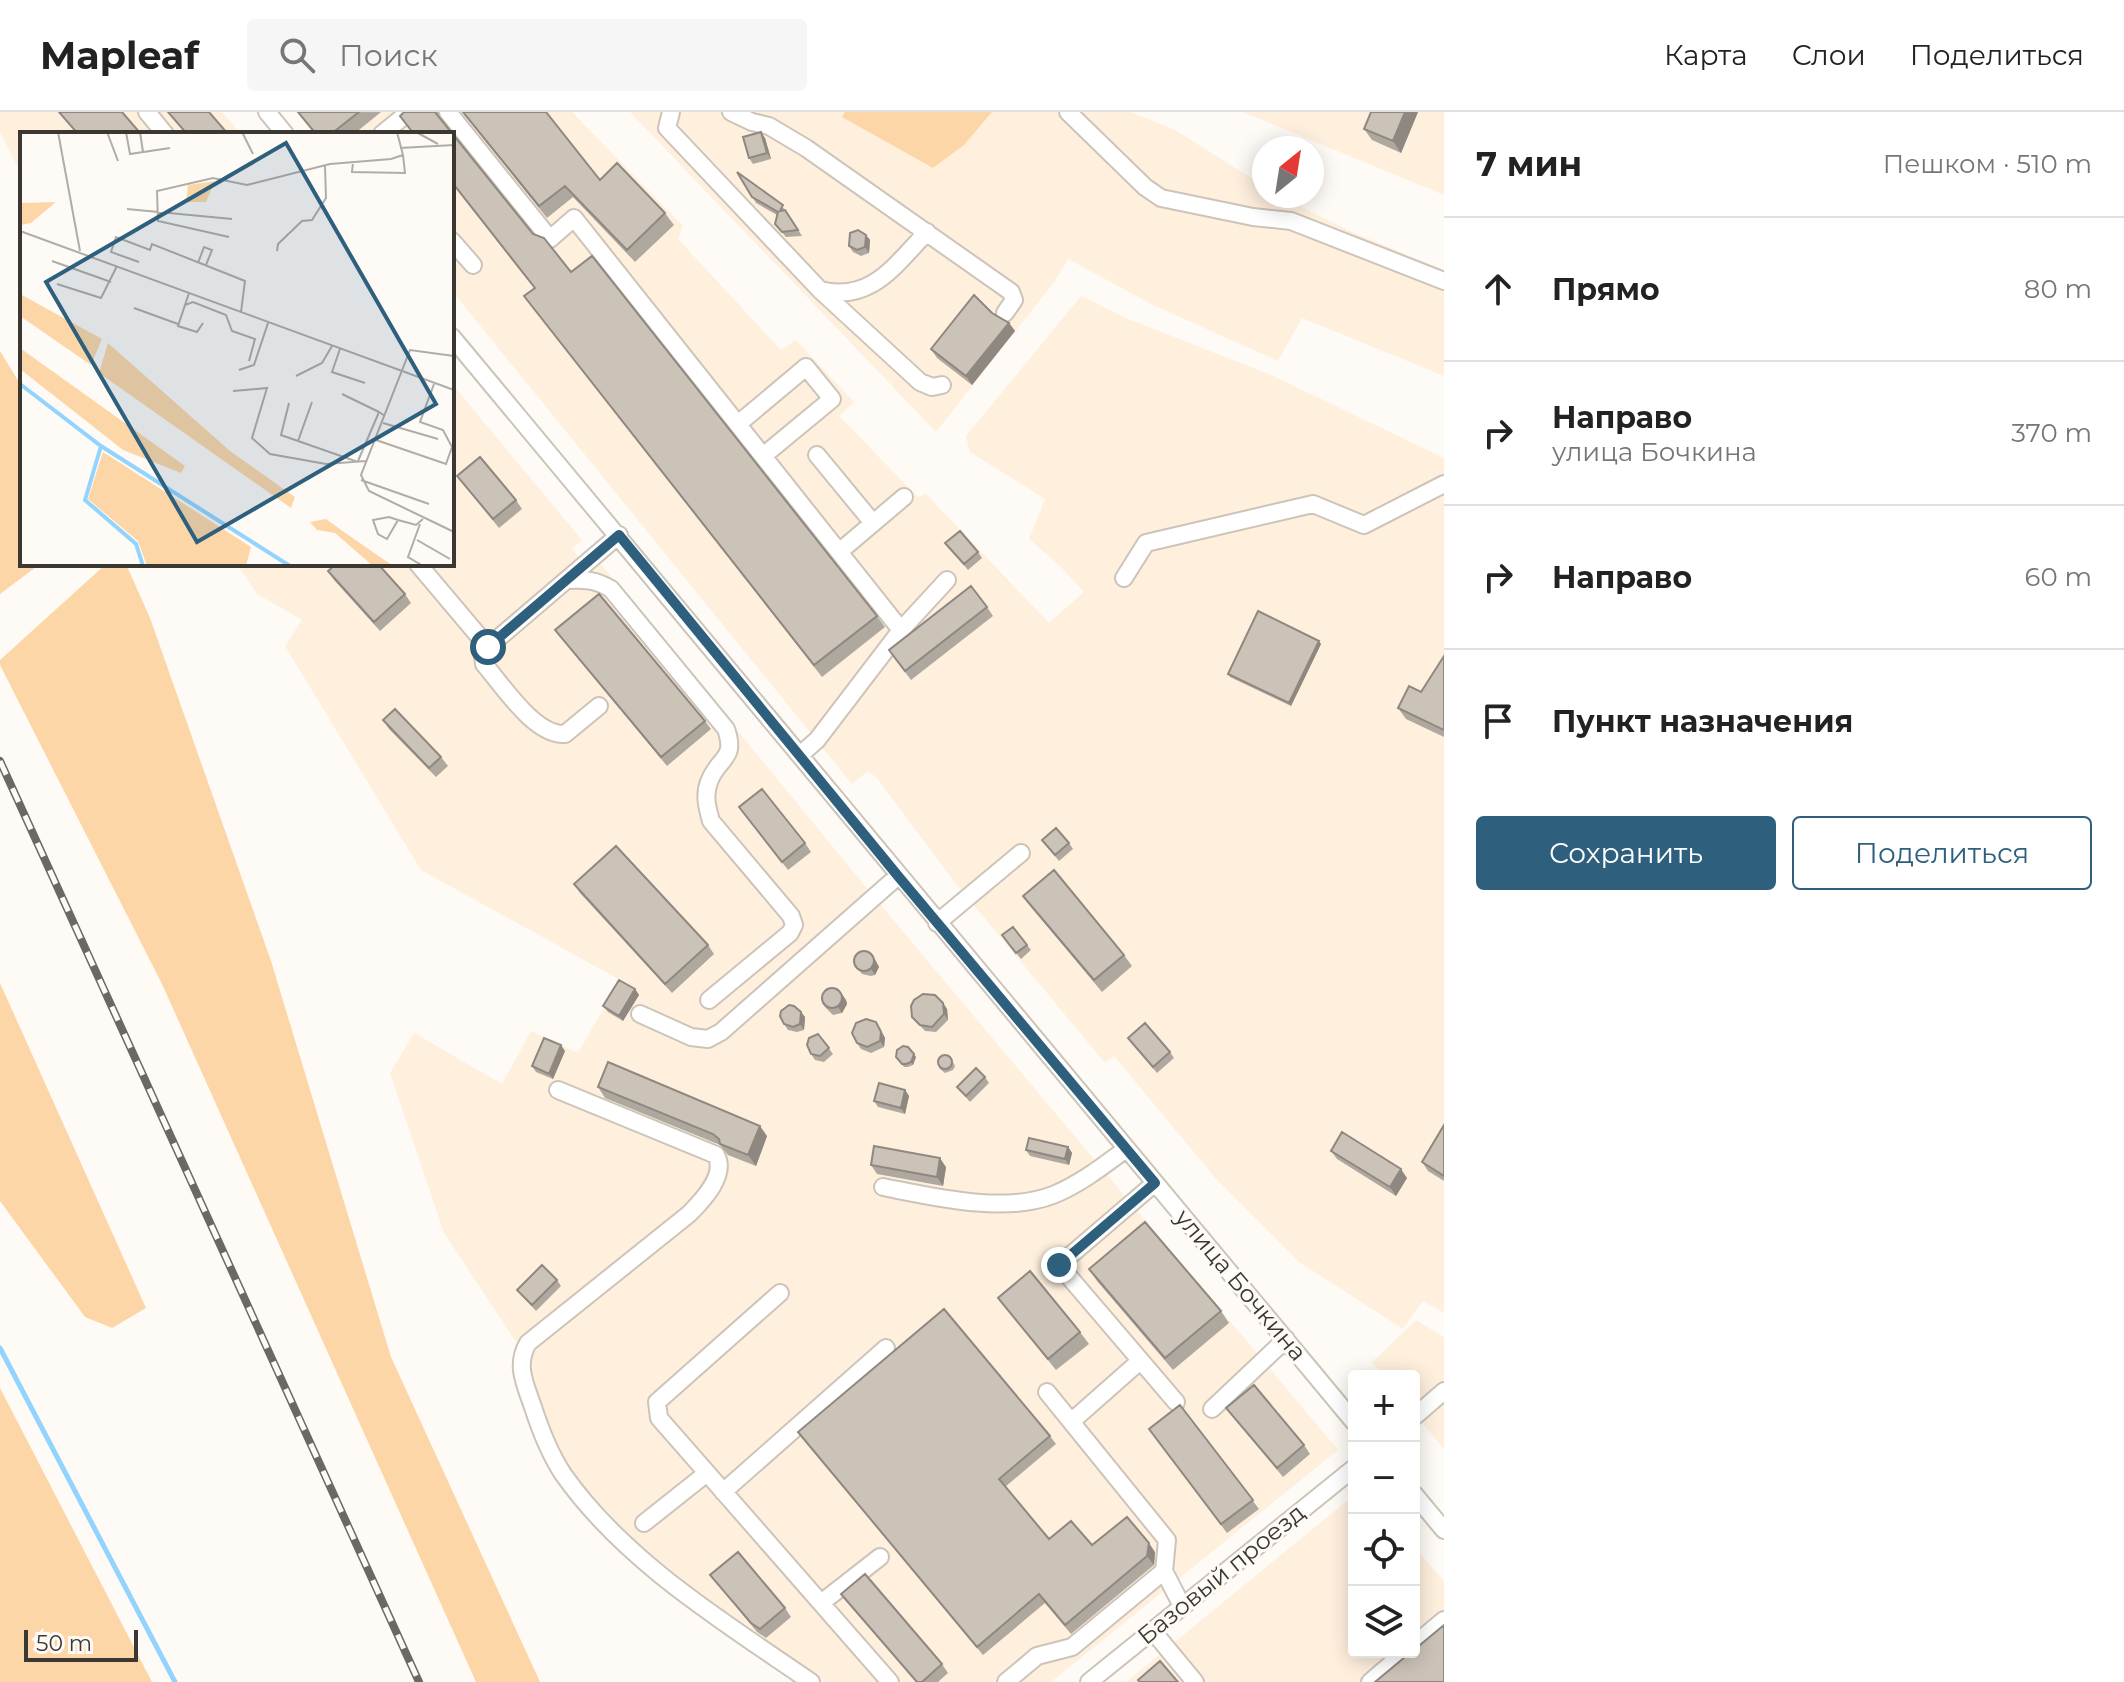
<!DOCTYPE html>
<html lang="ru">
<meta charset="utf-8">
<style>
:root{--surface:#fff;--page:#f6f6f6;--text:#222;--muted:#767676;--line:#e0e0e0;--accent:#2e607e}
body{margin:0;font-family:Montserrat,sans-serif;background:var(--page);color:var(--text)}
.controls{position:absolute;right:24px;bottom:24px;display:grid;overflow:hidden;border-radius:8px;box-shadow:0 4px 20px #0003}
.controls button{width:72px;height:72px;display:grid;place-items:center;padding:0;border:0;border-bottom:2px solid var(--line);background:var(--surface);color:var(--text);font:40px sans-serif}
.compass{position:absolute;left:1252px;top:24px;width:72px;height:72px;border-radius:50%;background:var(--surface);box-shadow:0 4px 20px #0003;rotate:30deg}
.scale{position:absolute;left:24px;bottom:20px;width:114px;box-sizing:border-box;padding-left:8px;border:4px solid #3b3833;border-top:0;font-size:22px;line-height:28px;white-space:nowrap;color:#3b3833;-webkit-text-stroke:6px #fefaf6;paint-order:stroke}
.stop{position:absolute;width:24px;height:24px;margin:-18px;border:6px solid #2e607e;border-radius:50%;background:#fff}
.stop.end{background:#2e607e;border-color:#fff;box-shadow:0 2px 8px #0008}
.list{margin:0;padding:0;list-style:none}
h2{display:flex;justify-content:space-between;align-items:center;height:104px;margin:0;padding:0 32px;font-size:34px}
h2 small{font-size:26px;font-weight:400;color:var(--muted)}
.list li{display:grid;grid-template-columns:52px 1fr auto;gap:24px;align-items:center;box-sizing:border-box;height:144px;padding:0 32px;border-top:2px solid var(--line)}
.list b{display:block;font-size:30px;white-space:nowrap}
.list p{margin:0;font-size:26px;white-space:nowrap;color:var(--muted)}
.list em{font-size:26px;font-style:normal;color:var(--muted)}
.actions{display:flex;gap:16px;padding:24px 32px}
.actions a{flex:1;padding:18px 0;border:2px solid var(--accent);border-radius:8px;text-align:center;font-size:28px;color:var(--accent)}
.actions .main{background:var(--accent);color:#fff}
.icon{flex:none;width:44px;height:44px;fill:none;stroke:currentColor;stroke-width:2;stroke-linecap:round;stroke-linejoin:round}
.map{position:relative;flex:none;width:1444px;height:1570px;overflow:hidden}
header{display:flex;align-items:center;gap:48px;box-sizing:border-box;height:112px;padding:0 40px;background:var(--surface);border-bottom:2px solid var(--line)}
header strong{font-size:38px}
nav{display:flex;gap:44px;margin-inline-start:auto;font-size:28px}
.search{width:560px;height:72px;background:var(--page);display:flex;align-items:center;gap:20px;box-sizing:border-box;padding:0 28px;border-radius:8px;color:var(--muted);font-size:30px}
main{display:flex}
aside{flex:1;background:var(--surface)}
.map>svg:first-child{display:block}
</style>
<header>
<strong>Mapleaf</strong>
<div class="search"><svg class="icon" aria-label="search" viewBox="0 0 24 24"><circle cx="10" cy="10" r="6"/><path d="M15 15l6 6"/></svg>Поиск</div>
<nav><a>Карта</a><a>Слои</a><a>Поделиться</a></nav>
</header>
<main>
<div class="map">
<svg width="1444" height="1570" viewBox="0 0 1444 1570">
<rect width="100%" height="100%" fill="#fefaf6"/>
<path fill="#fff0de" d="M0,0h222l19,22h-219v42l-22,-44z
M297,0h275l111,114 -5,13 103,111 15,-10 58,62 -15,14 79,81 8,-3 123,129 35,-31 -25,-27 -30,-26 16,-40 -75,-47 -4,-16 115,-140 45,22 145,57 173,83v855l-21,-12 -20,28 -104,-67 -82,-82 -103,-124 -9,7 -152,-183 -76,-102 -9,-7 -16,13 -400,-493v-157h-137z
M630,0h501l44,18 89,56v10h15l73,36 92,38v106l-142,-58 -24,43 -125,-56 -85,-46 -13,22 -119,151z
M1243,0h201v83z
M452,272l130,156 -10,9 17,21 10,-8 275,335 464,553 -287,232h-227l-132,-95 -58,-47 -68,-73 -21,-46 -17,-61 -84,-127 -54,-160 24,-40 88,51 29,-53 47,22 42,-73 -199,-110 -136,-224 17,-26 -45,-26 -20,-30h215z
M1416,1208l28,17v112l-30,-36v-37h-31l-11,-14z
M1354,1383v157h60v-105l30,34v101h-318z"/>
<path fill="#fdd6a7" d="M845,0h147l-28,33 -31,23 -91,-51z
M0,239l22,36v177h18l-40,30z
M106,452h20l24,54 121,343 120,396 149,325h-64l-314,-698 -162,-319v-5z
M0,871l146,325 -34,20 -27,-11 -85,-116z
M0,1276l152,294h-152z"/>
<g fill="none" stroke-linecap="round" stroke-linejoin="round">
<path stroke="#93d4fe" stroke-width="5" d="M0,1236l175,334"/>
<g stroke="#cdc4b9" stroke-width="20">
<path id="minor" d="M147,0l18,22
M267,0l18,22
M448,0l102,127 24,-21 327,412 -84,110 -17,15
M671,0l-4,16 153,162 100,92 12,5 10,-2
M731,0l21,10 17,4 37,22 205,144 3,8 -9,13
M1068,0l77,75 16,11 92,19 38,4 153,60
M382,22l27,-22
M452,129l21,24
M820,178c51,13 75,-25 107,-58
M452,225l902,1085
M738,312l68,-57 26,32 -69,57
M817,343l56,68
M839,440l65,-55
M418,452l70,83
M1124,466l22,-35 167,-39 51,21 80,-41
M567,468c18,-1 29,0 44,9l115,140c11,31 -8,28 -17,53 -5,13 -2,25 2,39l80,95 3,9 -4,8 -81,67
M901,518l46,-50
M599,594l-34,28c-30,2 -62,-48 -81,-70l-1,-8 5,-9 131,-112
M937,811l84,-70
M640,902l51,23 17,2 13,-7 177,-156
M558,978l158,65c11,20 -13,45 -27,59l-161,129c-13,22 -3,41 5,64 7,22 17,47 30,67 62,88 161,148 248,208
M1155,1071l-96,82 117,137
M883,1075c51,10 121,27 170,8 27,-11 50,-29 73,-46
M780,1181l-123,109 2,16 231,264
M1047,1280l120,148 -3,31
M1212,1297l74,-70
M1414,1305l30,-26
M1072,1309l68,-60
M723,1380l163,-144
M1414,1382l30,36
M644,1411l63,-50
M821,1491l59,-46
M1152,1518l43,52
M1414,1533l30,-25
M1006,1570l31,-26 35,-9 92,-76 18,35
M1089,1570l265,-214
M1370,1570l35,-30"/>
</g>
<use href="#minor" stroke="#fff" stroke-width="16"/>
<g stroke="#6c6964" stroke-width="8">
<path id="rail" d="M0,649l419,921"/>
</g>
<use href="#rail" stroke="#fefaf6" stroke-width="5" stroke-dasharray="15" stroke-linecap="butt"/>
</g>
<path fill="#afa89e" d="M297,0h84l-27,22h-39z
M404,0h34l1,5 94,117 38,38 306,344 8,11 -63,50 -298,-381 10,-8 -82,-104v-50h-39l-13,-18z
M462,0h84l54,68 65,33 9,12 -39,37 -62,-65 -26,21z
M1371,0h47l-17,41 -29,-13 -8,-11z
M765,26l6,21 -18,5 -4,-6z
M737,60l50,39v1l15,24 -16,1 -11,-13 2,-9 -21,-12z
M866,123l4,5 -1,13 -8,3 -8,-4 -4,-6z
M992,201l17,10 6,8 -43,54 -35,-27 -6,-9z
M457,364l59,24 6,9 -23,19z
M945,431l33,9 4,6 -14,12z
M328,459l77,23 6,9 -31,28 -46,-51z
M987,495l6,9 -82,64 -16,-21z
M555,518l150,91 6,8 -44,37z
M1321,532l-30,62 -61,-29 -2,-3z
M1444,544v81l-38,-18 -8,-11 23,-16z
M383,608l58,37 7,9 -12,11 -47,-48z
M739,695l66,36 6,9 -23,18z
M1042,728l27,3 4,6 -14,12z
M574,772l134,61 6,9 -42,39 -92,-100z
M1023,784l101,59 8,11 -30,26 -71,-85z
M1002,823l25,10 4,5 -10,9z
M875,847l4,8 -4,8 -4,1 -9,-2 -4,-5z
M635,877l4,6 -16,26 -15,-9 -5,-6z
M846,888l1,4 -5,9 -9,2 -7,-7 -4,-5z
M943,891l4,6 1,11 -12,12 -11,-1 -13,-14z
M801,900l4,5 -1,13 -7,2 -9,-2 -4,-6z
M880,916l5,10 -1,9 -13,6 -10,-4 -4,-6z
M818,922l15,20 -9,8 -9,-2 -4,-6z
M1128,926l42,14 4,6 -17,15z
M565,939l-12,28 -17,-7 -4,-6z
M950,944l5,10 -2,4 -8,3 -6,-5z
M896,945h20l-3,8 -5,2h-4z
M985,965l4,6 -19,19 -13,-15z
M598,975l169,49 -11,30 -28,-11 -8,-10 -115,-47z
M905,978l4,6 -4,18 -27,-7 -4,-6z
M1444,1013v56l-16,-10 -6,-9z
M1068,1035l4,6 -3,12 -39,-9 -4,-6z
M1331,1039l76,27 -11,18 -59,-37z
M871,1053l75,2 -3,19 -66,-12z
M1089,1157l132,42 8,12 -56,47 -76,-89z
M557,1168l4,6 -25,25 -19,-21z
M998,1186l82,34 9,12 -33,26z
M1180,1293l79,104 -32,24 -78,-104z
M1226,1296l78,37 6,9 -27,23z
M798,1320l252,4 6,8 -51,43 44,52 43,6 63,7 -1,13 -83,69 -26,-31 -62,52z
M710,1463l75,33 6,9 -25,21 -9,-6z
M841,1482l101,70 6,9 -10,9h-22z"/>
<path fill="#8f8881" d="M1405,0h13l-17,41 -8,-12z
M761,20l4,6 6,21 -4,-6z
M866,123l4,5 -1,13 -4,-6z
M1009,211l6,8 -43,54 -6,-9z
M1319,529l2,3 -30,62 -2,-3z
M871,841l8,14 -4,8 -4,-6z
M635,877l4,6 -16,26 -4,-5z
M842,882l4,6 1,4 -5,9 -4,-6z
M943,891l4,6 1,11 -4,-6z
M801,900l4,5 -1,13 -4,-6z
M876,910l9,16 -1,9 -4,-6z
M561,933l4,6 -12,28 -4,-5z
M914,942l2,3 -3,8 -2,-3z
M905,978l4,6 -4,18 -4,-6z
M760,1014l7,10 -11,30 -8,-11z
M1068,1035l4,6 -3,12 -4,-6z
M940,1046l6,9 -3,19 -6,-9z
M1401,1057l6,9 -11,18 -6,-9z
M1149,1431l6,9 -1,13 -7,-9z"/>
<path fill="#ccc3b8" stroke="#8f8881" stroke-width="2" d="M59,0h63l19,22h-63z
M168,0h41l19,22h-41z
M298,0h61l-28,22h-15z
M404,0h31l98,122 11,4 27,34 21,-16 285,360 -63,49 -290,-369 11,-8 -83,-106v-48h-38l-14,-18z
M463,0h83l54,68 17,-17 48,50 -38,37 -62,-64 -26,20z
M1371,0h34l-12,29 -29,-12z
M761,20l6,21 -18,5 -6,-21z
M737,60l46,33 -3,6 5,-1 13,20 -16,2 -7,-8 3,-12 -26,-15z
M858,118l8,5 -1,12 -8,3 -8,-4 1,-13z
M974,183l18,18 17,10 -43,53 -35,-27z
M480,345l36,43 -23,19 -36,-43z
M960,419l18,21 -14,12 -19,-21z
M336,452h42l27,30 -31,28 -46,-51z
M971,474l16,21 -82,64 -16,-21z
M599,482l106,127 -44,36 -106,-127z
M1258,499l61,30 -30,62 -61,-29z
M1444,544v74l-46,-22 11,-22 12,6z
M395,597l46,48 -12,11 -46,-48z
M762,677l43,54 -23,19 -43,-55z
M1056,716l13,15 -14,12 -13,-15z
M616,734l92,99 -43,39 -91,-100z
M1054,758l70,85 -30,25 -71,-84z
M1013,815l14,18 -11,8 -14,-18z
M854 849a10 10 0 1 1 20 0a10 10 0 1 1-20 0Z
M619,868l16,9 -16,27 -16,-10z
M822 886a10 10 0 1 1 20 0a10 10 0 1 1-20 0Z
M923,882l12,1 8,8 1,11 -12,13 -12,-2 -8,-8 -1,-11 3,-6z
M789,893l5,1 7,6 -1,12 -7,3 -9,-3 -4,-8 1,-5z
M866,907l10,3 5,10 -1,9 -13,6 -10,-4 -5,-10 4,-10z
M1145,911l25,29 -17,15 -25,-29z
M818,922l11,14 -9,8 -9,-2 -4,-9 2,-7z
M544,926l17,7 -12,29 -17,-8z
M903,934l5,1 6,7 -3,8 -5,2h-4l-6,-7 1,-7z
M938 950a7 7 0 1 1 14 0a7 7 0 1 1-14 0Z
M608,950l152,64 -12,29 -28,-11 -1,-5 -6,-5 -115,-47z
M976,956l9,9 -19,19 -9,-9z
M879,971l26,7 -4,18 -27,-7z
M1444,1013v51l-22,-14z
M1342,1020l59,37 -11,18 -59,-36z
M1029,1026l39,9 -3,12 -39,-9z
M874,1034l66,12 -3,19 -66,-12z
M1145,1110l76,89 -56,47 -76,-89z
M542,1153l15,15 -25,25 -15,-15z
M1030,1159l50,61 -32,27 -50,-61z
M944,1197l106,127 -51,43 50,60 22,-18 21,24 35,-28 22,26 -2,13 -82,69 -26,-31 -62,53 -179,-215z
M1254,1273l50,60 -27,23 -51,-60z
M1180,1293l73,95 -32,24 -72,-95z
M738,1440l47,56 -25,21 -9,-6 -41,-48z
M865,1462l77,90 -20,18h-5l-76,-88z
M1444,1513v57h-69l36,-30h3v-2z
M1160,1549l18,21h-38l-2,-2z"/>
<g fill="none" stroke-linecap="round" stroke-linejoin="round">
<path stroke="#2e607e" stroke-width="10" d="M488,535l131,-112 279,341 257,307 -96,82"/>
</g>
<g text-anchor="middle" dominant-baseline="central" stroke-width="6" stroke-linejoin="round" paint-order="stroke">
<g font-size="24" fill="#3b3833" stroke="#fefaf6">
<text transform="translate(1241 1173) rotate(50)">улица Бочкина</text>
<text transform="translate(1221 1462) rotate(-39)">Базовый проезд</text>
</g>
</g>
<g transform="translate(20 20)">
<rect width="434" height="434" fill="#fefaf6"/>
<path d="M195,49l-9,21h-20l2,-17zM36,70l-25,21 -11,2v-22zM0,162l82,45 -11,26 -71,-49zM88,211l122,108 65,46 -4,11 -192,-135zM0,216l165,118 -4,7 -58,-23 -103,-81zM83,320l148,95 -5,19h-99l-9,-25 -50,-42zM306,387l18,13 49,34h-20l-38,-33 -18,-3 -7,-8z" fill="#fdd6a7"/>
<path fill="none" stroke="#93d4fe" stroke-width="4" d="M0,252l81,62 189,120M81,314l-16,54 51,44 7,22"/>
<path fill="none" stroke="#b0aca8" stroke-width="2" d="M38,0l22,119M87,0l11,29M106,0l4,22 13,-2M120,0l3,20 27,-4M222,0l11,22M396,0l22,12M380,16l54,-3M333,30l-1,10 53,1 -2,-18M107,77l105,10M0,99l434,159M209,105l-71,-16 -1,-30 56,-13 34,7 83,-21 61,-5 12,-4 -6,-23M257,119l1,-7 24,-23 10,-1 14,-22 -1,-32M32,129l59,21M119,130l-28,-10 5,-15 34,13 2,-6 93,37 -4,31M178,131l6,-16 8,3 -6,15M37,152l44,14 16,-32M169,161l-11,33 19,6 6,-9M165,173l8,-3 33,13 6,16 23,8 -6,22M114,176l44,16M320,217l-8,23 33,11M434,224l-44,-6 -49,125 8,16 85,41M219,238l15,-5 14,-42M276,244l26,-13 10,-17M213,259l34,-3 -15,50 18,16 56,10 40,-3M322,262l37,18M269,271l-8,32 77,27M363,291l55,16M356,308l70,24 6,-17 -9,-17 -23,-8 14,-38M278,309l14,-39M338,329l21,-49 6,4M341,348l68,24M378,388l-11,19 -9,-5 -5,-14 16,-3 9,3 18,5 7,-6M400,392l-12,33 15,9M397,408l33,19"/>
<path fill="#2e607e" fill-opacity="0.15" stroke="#2e607e" stroke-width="4" d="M266,11l150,261 -239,138 -151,-260z"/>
<rect width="434" height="434" fill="none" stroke="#3b3833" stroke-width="4"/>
</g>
</svg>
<div class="controls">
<button>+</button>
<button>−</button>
<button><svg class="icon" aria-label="locate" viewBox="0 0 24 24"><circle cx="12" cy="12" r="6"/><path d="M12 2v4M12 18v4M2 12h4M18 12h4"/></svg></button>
<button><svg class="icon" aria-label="layers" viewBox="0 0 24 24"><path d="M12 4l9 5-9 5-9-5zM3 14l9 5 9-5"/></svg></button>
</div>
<svg class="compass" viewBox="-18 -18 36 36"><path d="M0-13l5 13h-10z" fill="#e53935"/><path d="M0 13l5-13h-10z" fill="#767676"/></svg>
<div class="scale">50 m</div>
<div class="stop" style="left:488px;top:535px"></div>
<div class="stop end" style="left:1059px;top:1153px"></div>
</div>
<aside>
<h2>7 мин<small>Пешком · 510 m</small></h2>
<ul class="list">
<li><svg class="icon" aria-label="ahead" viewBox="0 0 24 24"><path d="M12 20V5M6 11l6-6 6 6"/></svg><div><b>Прямо</b></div><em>80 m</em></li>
<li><svg class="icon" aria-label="right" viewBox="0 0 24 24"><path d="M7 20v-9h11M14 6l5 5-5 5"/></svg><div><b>Направо</b><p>улица Бочкина</p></div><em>370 m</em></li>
<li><svg class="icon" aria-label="right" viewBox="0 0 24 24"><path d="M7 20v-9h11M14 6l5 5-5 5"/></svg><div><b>Направо</b></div><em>60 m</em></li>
<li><svg class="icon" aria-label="arrive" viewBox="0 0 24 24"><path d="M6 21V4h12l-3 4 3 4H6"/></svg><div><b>Пункт назначения</b></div></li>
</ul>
<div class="actions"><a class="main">Сохранить</a><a>Поделиться</a></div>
</aside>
</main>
